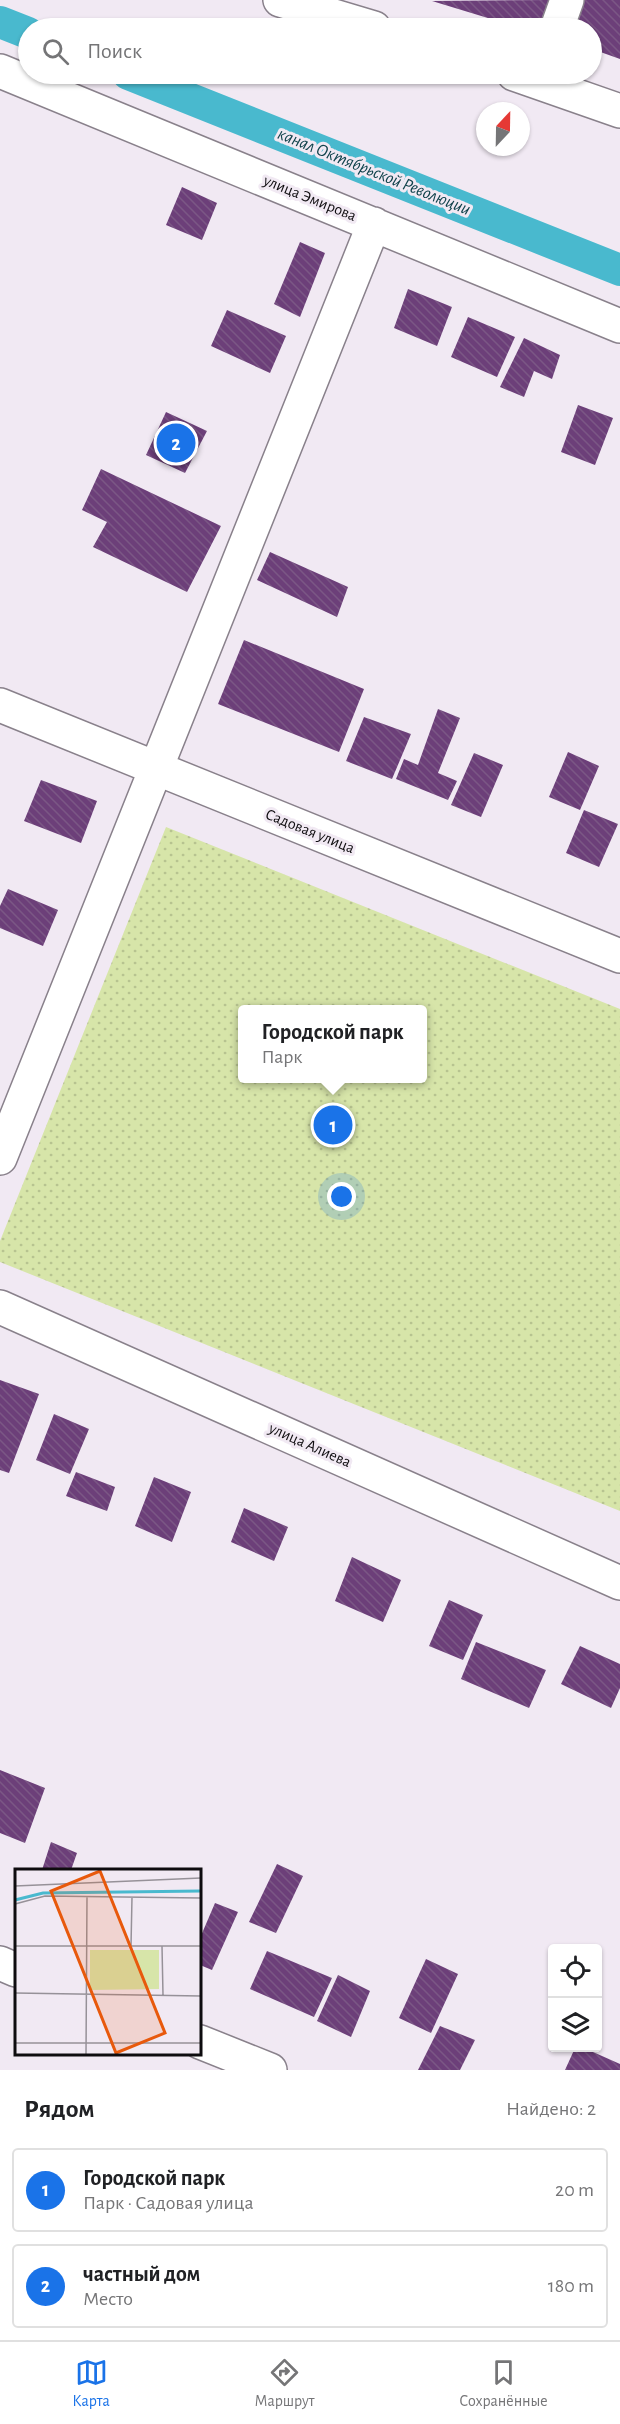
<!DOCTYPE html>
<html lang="ru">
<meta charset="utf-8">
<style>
:root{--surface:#fff;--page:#f6f6f6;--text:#202124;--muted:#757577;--line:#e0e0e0;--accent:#1a73e8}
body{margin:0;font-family:"Alegreya Sans",sans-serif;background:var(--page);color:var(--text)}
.controls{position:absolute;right:18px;bottom:18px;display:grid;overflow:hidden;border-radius:6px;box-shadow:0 2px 4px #0004}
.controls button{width:54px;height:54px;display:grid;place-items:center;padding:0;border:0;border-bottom:2px solid var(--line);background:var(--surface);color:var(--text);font:30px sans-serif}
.compass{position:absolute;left:476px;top:102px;width:54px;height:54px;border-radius:50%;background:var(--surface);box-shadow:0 2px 4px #0004;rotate:22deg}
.you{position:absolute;left:342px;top:1197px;width:21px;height:21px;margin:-15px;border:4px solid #fff;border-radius:50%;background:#1a73e8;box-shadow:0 0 0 9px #1a73e833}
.badge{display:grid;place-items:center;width:39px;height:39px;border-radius:50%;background:var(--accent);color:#fff;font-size:20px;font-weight:700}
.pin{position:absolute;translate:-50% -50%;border:3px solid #fff;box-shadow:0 2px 6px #0006}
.popup{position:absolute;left:238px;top:1005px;width:189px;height:78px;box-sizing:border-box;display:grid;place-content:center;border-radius:6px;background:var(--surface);filter:drop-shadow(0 2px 4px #0005);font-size:20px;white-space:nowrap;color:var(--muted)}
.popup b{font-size:22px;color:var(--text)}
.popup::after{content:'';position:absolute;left:50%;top:100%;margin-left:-12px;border:12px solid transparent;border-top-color:var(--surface)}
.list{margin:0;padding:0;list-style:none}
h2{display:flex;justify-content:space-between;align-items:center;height:78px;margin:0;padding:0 24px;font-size:26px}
h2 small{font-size:20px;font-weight:400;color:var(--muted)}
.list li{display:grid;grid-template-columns:39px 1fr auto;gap:18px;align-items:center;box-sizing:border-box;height:84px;margin:0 12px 12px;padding:0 12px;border:2px solid var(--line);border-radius:6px}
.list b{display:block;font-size:22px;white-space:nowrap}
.list p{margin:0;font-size:20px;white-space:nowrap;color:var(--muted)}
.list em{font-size:20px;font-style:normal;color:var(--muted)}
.icon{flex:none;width:33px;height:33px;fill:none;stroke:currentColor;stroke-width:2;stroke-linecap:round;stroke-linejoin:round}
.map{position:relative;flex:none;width:620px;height:2070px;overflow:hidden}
.search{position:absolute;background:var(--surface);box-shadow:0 2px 4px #0004;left:18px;right:18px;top:18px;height:66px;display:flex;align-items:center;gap:15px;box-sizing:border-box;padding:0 21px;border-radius:33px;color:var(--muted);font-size:22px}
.sheet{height:270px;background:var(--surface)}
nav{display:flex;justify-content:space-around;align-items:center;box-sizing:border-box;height:84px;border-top:2px solid var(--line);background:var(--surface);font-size:16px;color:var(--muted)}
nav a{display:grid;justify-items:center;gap:3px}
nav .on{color:var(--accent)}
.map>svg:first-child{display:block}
</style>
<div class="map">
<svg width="620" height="2070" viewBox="0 0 620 2070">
<defs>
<pattern id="green-dots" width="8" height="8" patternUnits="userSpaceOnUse" patternTransform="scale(1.5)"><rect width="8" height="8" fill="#d7e5a9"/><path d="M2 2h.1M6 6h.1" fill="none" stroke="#b7c390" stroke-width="1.8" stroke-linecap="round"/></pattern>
<pattern id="building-back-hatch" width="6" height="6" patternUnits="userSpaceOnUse" patternTransform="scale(1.5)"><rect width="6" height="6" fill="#6c3f79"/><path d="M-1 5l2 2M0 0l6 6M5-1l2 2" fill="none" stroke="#7b5785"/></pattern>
</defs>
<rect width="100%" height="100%" fill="#f1e9f3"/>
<path fill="url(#green-dots)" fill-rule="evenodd" d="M166,827l454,182v502l-620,-249v-21zM243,1010h180v68h-180z"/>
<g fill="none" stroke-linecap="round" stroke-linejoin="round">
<path stroke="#49b9ce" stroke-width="32" d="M0,22l28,11
M128,74l492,196"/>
</g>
<path fill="url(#building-back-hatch)" d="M549,0l-11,28h-17l-89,-27z
M581,0h39v59l-28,-10v-21h-21z
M182,187l35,16 -15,37 -36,-15z
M300,242l25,11 -25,64 -26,-13z
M408,289l44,18 -15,39 -43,-18z
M227,310l59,26 -16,37 -59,-27z
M468,317l47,20 -18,40 -46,-20z
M524,338l36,17 -8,24 -18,-8 -10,26 -24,-10z
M578,405l35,13 -18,47 -34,-13z
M166,412l41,19 -22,42 -39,-18z
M101,469l120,57 -34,66 -94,-45 14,-25 -25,-12z
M270,552l78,35 -11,30 -80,-37z
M244,640l120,49 -25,63 -121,-48z
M438,709l22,9 -22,55 19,8 -9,19 -52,-21 8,-20 14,6z
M364,717l47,17 -19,45 -46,-18z
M568,752l31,14 -19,44 -31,-13z
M474,753l29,12 -22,52 -30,-12z
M41,780l56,21 -16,42 -57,-22z
M584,810l34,14 -19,43 -33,-14z
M8,889l50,21 -15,36 -43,-18v-22z
M0,1380l39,14 -30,79 -9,-3z
M54,1414l35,15 -19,45 -34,-14z
M76,1472l39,15 -8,24 -41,-15z
M154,1477l37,15 -19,50 -37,-16z
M244,1508l44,19 -14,34 -43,-19z
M352,1557l49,23 -18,42 -48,-21z
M449,1600l34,15 -20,45 -34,-14z
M476,1642l70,28 -17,38 -68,-29z
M580,1646l40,18v24l-9,20 -50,-24z
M0,1770l45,18 -20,55 -25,-10z
M51,1842l26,11 -6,17h-29z
M277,1864l26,12 -27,57 -27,-11z
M215,1903l23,9 -26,58 -12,-5v-27z
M267,1951l65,27 -18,39 -64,-28z
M426,1959l32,15 -27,59 -32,-15z
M338,1975l32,16 -19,46 -34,-16z
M440,2026l35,14 -15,30h-42z
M575,2048h9l36,16v6h-55z"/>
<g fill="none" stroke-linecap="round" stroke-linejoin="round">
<g stroke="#89818b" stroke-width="36">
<path id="minor" d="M557,28l10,-28
M0,71l620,255
M0,705l620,251
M0,1158l374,-934
M0,1307l620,276
M0,1963l16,7
M200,2042l70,28"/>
</g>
<g stroke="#89818b" stroke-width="36">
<path id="tertiary" d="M280,0l94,28
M514,74l106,37"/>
</g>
<use href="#minor" stroke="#fff" stroke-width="33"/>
<use href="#tertiary" stroke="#fff" stroke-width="33"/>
</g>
<g text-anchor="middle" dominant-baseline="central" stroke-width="6" stroke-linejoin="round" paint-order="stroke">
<g font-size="16" fill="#0e0c0f" stroke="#f1e9f3">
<text transform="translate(310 198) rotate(22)">улица Эмирова</text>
<text transform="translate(310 831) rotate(22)">Садовая улица</text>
<text transform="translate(310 1445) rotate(24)">улица Алиева</text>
</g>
<g font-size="18" font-style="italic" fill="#10424b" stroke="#f1e9f3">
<text transform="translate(374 172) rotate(22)">канал Октябрьской Революции</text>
</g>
</g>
<g transform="translate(15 1869)">
<rect width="186" height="186" fill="#f1e9f3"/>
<path d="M75,81h69v39l-69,1z" fill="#d7e5a9"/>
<path fill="none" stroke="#49b9ce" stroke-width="3" d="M0,31l28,-7 158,-2"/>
<path fill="none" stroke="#969198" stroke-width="1.5" d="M0,17l186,-8M0,35l30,-8 156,2M0,77h186M116,77l1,-49M147,77l1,49M0,124l186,3M0,174h186M71,186l1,-158"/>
<path fill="#e8590c" fill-opacity="0.15" stroke="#e8590c" stroke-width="3" d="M85,2l65,162 -49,20 -65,-162z"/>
<rect width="186" height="186" fill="none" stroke="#0e0c0f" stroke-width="3"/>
</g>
</svg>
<div class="controls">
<button><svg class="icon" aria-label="locate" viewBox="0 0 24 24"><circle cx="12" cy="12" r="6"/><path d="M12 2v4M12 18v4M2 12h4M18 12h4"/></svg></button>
<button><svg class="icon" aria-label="layers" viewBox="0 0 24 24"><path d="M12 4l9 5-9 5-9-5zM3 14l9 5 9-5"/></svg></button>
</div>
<svg class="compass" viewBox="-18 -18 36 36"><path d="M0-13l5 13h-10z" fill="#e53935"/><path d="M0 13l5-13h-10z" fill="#757577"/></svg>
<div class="you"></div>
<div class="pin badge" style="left:333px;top:1125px">1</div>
<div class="popup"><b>Городской парк</b>Парк</div>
<div class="pin badge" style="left:176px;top:443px">2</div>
<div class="search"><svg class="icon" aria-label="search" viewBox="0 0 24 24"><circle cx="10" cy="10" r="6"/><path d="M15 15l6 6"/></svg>Поиск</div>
</div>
<section class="sheet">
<h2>Рядом<small>Найдено: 2</small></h2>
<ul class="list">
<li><span class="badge">1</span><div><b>Городской парк</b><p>Парк · Садовая улица</p></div><em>20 m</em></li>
<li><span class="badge">2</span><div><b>частный дом</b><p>Место</p></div><em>180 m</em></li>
</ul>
</section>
<nav>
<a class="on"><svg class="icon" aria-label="map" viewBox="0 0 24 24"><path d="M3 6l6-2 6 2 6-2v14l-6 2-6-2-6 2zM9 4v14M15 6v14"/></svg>Карта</a>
<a><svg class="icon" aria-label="directions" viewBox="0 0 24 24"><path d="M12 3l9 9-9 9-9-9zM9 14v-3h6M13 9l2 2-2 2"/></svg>Маршрут</a>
<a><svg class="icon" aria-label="saved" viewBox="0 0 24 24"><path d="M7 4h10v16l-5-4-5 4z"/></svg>Сохранённые</a>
</nav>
